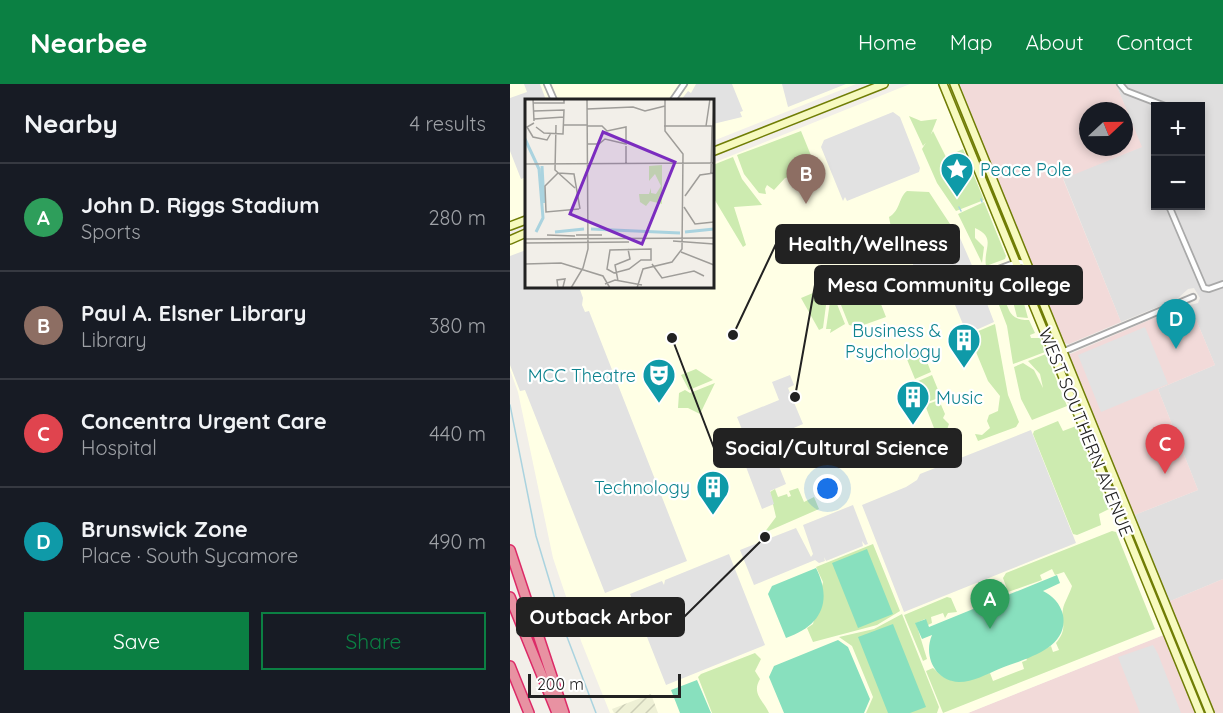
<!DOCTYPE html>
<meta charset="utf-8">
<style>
:root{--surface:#171b24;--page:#20242c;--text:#f1f3f6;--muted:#9ea1a6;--line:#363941;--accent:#0b8043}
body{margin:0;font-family:Quicksand,sans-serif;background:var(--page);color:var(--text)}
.controls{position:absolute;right:18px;top:18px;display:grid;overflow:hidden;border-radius:0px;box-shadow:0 3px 9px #0003}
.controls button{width:54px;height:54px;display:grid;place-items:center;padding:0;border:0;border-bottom:2px solid var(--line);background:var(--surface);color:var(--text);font:30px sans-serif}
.compass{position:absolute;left:569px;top:18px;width:54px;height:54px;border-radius:50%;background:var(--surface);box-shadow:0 3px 9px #0003;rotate:68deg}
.scale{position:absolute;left:18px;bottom:15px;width:153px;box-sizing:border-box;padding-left:6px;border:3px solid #222;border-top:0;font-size:16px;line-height:21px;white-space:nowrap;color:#222;-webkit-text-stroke:4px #fff;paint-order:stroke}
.you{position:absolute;left:318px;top:405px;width:21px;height:21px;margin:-15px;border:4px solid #fff;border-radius:50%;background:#1a73e8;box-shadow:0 0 0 9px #1a73e833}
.badge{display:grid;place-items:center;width:39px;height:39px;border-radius:50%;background:var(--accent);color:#fff;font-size:20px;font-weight:700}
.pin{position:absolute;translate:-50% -50px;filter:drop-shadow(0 2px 3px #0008)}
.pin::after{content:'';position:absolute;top:32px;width:21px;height:18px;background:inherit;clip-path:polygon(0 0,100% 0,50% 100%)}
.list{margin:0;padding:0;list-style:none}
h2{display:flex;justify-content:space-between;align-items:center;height:78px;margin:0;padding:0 24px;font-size:26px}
h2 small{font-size:20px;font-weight:400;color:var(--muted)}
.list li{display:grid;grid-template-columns:39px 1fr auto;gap:18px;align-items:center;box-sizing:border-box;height:108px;padding:0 24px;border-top:2px solid var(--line)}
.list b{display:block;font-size:22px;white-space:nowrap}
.list p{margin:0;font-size:20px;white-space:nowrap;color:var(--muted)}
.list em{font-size:20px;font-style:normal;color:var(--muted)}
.actions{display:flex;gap:12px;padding:18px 24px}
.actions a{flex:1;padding:14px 0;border:2px solid var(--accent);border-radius:0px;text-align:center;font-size:21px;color:var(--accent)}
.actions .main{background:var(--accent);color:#fff}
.map{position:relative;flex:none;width:713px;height:629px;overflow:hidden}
header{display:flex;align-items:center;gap:36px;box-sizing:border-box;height:84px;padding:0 30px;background:var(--accent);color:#fff}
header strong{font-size:28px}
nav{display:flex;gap:33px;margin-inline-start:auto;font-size:21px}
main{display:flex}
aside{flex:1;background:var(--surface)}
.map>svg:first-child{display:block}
</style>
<header>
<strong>Nearbee</strong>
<nav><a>Home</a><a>Map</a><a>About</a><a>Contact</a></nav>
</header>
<main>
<aside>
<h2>Nearby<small>4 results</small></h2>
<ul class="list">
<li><span class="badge" style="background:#2e9e5b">A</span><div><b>John D. Riggs Stadium</b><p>Sports</p></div><em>280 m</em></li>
<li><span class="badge" style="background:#8d6e63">B</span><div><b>Paul A. Elsner Library</b><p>Library</p></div><em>380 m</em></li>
<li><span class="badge" style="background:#e0444e">C</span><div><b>Concentra Urgent Care</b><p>Hospital</p></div><em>440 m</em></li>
<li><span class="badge" style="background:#0f9aa8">D</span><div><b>Brunswick Zone</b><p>Place · South Sycamore</p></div><em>490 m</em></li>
</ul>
<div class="actions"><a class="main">Save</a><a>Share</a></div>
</aside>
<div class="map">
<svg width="713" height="629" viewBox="0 0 713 629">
<defs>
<pattern id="farmland-furrows" width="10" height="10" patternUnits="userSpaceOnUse" patternTransform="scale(1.5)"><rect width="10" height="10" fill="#eef0d5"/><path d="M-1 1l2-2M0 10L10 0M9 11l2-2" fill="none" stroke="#ccceb7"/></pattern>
</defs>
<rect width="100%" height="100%" fill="#f2efe9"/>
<path fill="#e0dfdf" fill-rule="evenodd" d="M606,0h107v495l-55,23 -36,-86 66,-26 -40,-101 57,-24 -25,-60 8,-2 2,-5 -6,-10 -6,1 -11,10 -56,23 -58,-144 78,-31zM646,22h44v100h-44z"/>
<path fill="#f2dad9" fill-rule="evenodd" d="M450,0h156l26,63 -79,32 58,143 -52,22 -7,-1 -83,-206zM578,27h36v36h-36z
M674,221h6l25,60 -57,24 40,101 -66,26 -64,-161z
M713,495v134h-11l-44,-111z
M656,550l29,79h-227z"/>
<path fill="#ffffe5" d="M0,0h346l-143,57 -1,-41h-186v114l-16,8z
M400,0h31l15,46 7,10 62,148 11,35 8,11 122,300 -198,79h-358l-29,-72 -28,-83 -35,-166 -8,-22v-125l16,-7v48h186l1,-123z"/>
<path fill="url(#farmland-furrows)" d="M141,610l7,19h-44l-2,-4z"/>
<path fill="#cdebb0" d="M399,32l12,5 16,-2 -8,20 -6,7z
M291,47l18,44 -3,1 -10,-5 -6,4 -15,3 -11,12 -7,-5 -2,4 1,5 -7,-1 -15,-19 -7,-19z
M423,47l13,26 17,-8 21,51 -28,11 -19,-28 -15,-34z
M223,73l9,22 20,26 -28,2 12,38 -3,2 -30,-50v-32z
M397,107l22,1 25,38 -55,21 -6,-17 11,-3 -2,-4 -10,6 -3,-16c12,-7 9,-19 18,-26z
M474,118l22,54 -1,3 -19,7c-3,-18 11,-28 -11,-38v10l9,9 -2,16 -24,-49z
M358,187l18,46 -28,10 -9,-2 -16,-40z
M504,195l6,10 8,29 -11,-1 -6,-23 -14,-6 -1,-2z
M315,204l3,2 -5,38 -4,2 -18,-32z
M484,208l10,6c6,14 6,22 25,22l6,13 -5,2 1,3h9l5,14 -32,12 -6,-38z
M323,210l12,30 -15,9 1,-4h-5l5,-34z
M485,240l13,71 11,27 -3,5 -38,14 -3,-7 7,1 8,-7 -3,-7 2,-6 9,-4 2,-15 -12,-15 -19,-46z
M412,265l9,23 -16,7 -9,-22z
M536,270l21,52 -35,14 -11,-21 -7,-32 9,-4 11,7 9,18 -3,-14 -12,-13z
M186,285l17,11 -24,10 -8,-15z
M422,291l9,22 -16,6 -9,-21z
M205,299l-15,31 -12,-6h-10l1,-15 6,-3 5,3z
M429,316l6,14 -2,4 6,6 -8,22 -16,-41z
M548,337l5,10 13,-5 33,83 -10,5 2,11 -24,10 -4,-1 -40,-100 1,-3z
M288,404l6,14 10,-5 5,12 -55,24 12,-16 -6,-25 5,-3 3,8 9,-3 1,3 3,-1 -2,-5z
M602,447l4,1 39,97 -212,84 -17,-42 7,-3c23,23 33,9 57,5l3,8 31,-12 -2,-7 5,-2 -1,-2 25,-12 2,6 6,-2 -3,-7c13,-16 4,-20 7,-34 1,-6 7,-16 9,-23l-8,-14 -9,3 -3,-6 -12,6 2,5 -34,12 -5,-14 3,-5z
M363,460l27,67 -23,14 -64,17 -6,-14 6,-4 10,-42 -7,-15z
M437,513l4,1 6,14 -9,1 -3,5 -2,-5 -12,4 1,6 -4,2 -3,-6 -9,4 11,36 -4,2 -19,-46z
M392,530l37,93 -2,6h-71l7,-16 -21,-51 -13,-9 35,-8z
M245,569l6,6 -6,12 5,8c-9,15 4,22 9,34h-57l-14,-36 3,-3z"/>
<path fill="#88e0be" d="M357,465l26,65 -35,14 -26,-65z
M306,484c17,34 5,58 -30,70l-18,-44 4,-8z
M547,491l3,8 -17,8c10,5 17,12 20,24 6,35 -40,44 -64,54 -12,5 -26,13 -40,13 -24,-1 -36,-26 -27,-47l-10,4 -7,-16 11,-4 3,8z
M383,540l33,83 -16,6h-22l-30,-76z
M328,556l10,7 22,52 -6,14h-80l-15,-36 5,-11z
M187,596l14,33h-31l-9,-23z"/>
<path fill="#e2e2e2" d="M14,0h16l6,16h-20v77l-5,2 -11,-28v-53l17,-6z
M186,0h36l11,27 -3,1 2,5 -29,7 -1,-24h-31l7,-9 3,2z
M272,0h64l-58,23z
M383,28l7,5 20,51 -1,4 -72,29 -2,-4 -2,4 -22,-54 3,-7z
M447,147l17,39 -11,5 3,3 -36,15 -11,-28 -5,2 -6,-16z
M16,166v36l53,1 4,11 -1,7 3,7 4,-1 98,250 -82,32 -80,-203 -5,1 -10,-26v-109z
M473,209l11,29 -27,12 -12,-29z
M635,243l23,57 -67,28 -23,-57z
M280,291l4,10 -6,3 15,36 -35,15 18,45 -16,7 4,13 -12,5 -22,-58 9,-4 -12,-30 42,-17 -7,-18z
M521,346l45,113 -172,69 -42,-107 44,-18 11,-7 3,-6z
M343,421l15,39 -3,1 -3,-4 1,5 -37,15 -2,-4 1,4 -6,2 -4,-3 -61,25 -14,-35 56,-22 15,29 2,-3 -10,-29z
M219,470l36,91 -99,40 -36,-91 32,-13 2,4 1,-5z
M643,561l5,9 23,59h-41l-22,-56z"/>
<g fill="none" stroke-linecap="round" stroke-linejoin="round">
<path stroke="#aad3df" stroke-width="1.5" d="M471,115l1,3
M449,123l2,4
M0,321l26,131 28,93 32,84"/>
<g stroke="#a9a9a9" stroke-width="8">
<path id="minor" d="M37,0l7,16
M610,0l6,7 39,15
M163,16l11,-16
M659,122l35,82 5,1 14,-5
M470,192l37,-14 10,1
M473,201l37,-15 7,-7
M545,271l138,-58"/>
</g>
<g stroke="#707d05" stroke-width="10">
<path id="secondary" d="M433,0l257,629
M444,0l256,629
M202,68l172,-68
M0,142l16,-6
M0,156l16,-7"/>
</g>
<g stroke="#dc2a67" stroke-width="12">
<path id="motorway" d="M0,466l54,163
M0,513l47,116
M0,582l19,47"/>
</g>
<use href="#minor" stroke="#fff" stroke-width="4.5"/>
<use href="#secondary" stroke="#f7fabf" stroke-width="7"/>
<use href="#motorway" stroke="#e892a2" stroke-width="9"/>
</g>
<defs>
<g id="sight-pin" transform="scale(1.725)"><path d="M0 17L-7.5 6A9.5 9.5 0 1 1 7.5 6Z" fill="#0f9aa8" stroke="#fff"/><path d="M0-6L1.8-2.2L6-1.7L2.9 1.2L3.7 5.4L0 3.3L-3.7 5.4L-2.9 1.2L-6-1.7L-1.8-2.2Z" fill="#fff"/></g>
<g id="building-pin" transform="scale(1.725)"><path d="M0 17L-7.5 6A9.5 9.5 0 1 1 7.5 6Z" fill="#0f9aa8" stroke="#fff"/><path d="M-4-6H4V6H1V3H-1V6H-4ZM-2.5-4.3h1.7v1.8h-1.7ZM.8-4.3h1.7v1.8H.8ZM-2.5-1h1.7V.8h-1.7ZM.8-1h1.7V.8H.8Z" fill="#fff"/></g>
<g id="theatre-pin" transform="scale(1.725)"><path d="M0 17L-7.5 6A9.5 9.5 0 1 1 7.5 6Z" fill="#0f9aa8" stroke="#fff"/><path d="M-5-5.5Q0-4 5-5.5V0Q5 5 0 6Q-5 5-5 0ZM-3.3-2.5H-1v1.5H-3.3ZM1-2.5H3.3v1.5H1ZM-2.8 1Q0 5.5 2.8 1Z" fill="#fff"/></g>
</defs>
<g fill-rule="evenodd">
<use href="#sight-pin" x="447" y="85"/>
<use href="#building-pin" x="454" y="256"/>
<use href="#theatre-pin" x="149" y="291"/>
<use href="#building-pin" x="403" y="313"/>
<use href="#building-pin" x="203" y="403"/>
</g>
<g text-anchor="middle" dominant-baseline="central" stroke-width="4.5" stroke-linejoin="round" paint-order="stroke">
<g font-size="18" fill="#0d838f" stroke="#fff" text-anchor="end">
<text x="470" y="85" text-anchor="start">Peace Pole</text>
<text x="431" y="246">Business &amp;<tspan x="431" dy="21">Psychology</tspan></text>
<text x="126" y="291">MCC Theatre</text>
<text x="426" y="313" text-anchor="start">Music</text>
<text x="180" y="403">Technology</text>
</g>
<g font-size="18" fill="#222" stroke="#fff">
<text transform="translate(576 348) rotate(68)">WEST SOUTHERN AVENUE</text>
</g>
</g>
<g transform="translate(15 15)">
<rect width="189" height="189" fill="#f2efe9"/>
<path d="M137,66v39l-12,-3 -4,5 -6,-4 -1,-8h10l2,-6v5l5,1 5,-8 -6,-12 -6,7v-15z" fill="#cdebb0"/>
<path fill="none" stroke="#aad3df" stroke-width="3" d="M0,40l14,30 4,49 -7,14M17,67l2,37M66,130l89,4M30,133l29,-3M160,133l29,-3"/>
<path fill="none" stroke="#9f9d99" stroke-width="1.5" d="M8,0l1,22M8,4h31v-4M62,10l46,-2 12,4 20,-5M9,12l30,-1 -1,24 -19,-1 -8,-6M9,20l30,-2M9,24l-7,4 6,10 14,3 4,-7M31,26l-1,45 20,18M39,26h23M139,27h50M181,27l4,-27M188,27l1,-19M62,45h12l6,-5 21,5v-17l-19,4 -5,-5h-15M101,47v18M0,65l189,-1M186,74l1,-47M160,97l15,-21 14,-2M159,108l11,17 19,-2M54,110l-33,3 -1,-26 13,-13 16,1 6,35M22,136l28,1M51,136h26M0,140l189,-1M148,142l41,3M0,144l104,-1M126,150v11h-10l-12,9 -15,4 -7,-4 3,-19zM156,153l33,13M0,165l36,-1 42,13 7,12M127,165l10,14 32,-7 10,5M93,182l-3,-16 15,-6 -2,-10M80,185l10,-4 27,5M33,189l-1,-8 8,-1 -2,8M46,189l12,-20 5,-19 -1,-150M112,189l6,-19 29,-7 10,-13 1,-95 -18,-23v-32M153,189h19"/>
<path fill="#7b2cbf" fill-opacity="0.15" stroke="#7b2cbf" stroke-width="3" d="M78,33l72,30 -33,82 -72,-30z"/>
<rect width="189" height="189" fill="none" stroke="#222" stroke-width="3"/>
</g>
<path fill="none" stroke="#222" stroke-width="2" d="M223 251L266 160M285 313L305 201M162 254L204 364M255 453L174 533"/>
<g fill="#222" stroke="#fff" stroke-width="2">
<circle cx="223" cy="251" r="6"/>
<circle cx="285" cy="313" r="6"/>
<circle cx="162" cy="254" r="6"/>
<circle cx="255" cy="453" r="6"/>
</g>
<g fill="#222" stroke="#222" stroke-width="2">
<rect x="266" y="141" width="183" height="38" rx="6"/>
<rect x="305" y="182" width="267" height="38" rx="6"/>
<rect x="204" y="345" width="247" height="38" rx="6"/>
<rect x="7" y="514" width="167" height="38" rx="6"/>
</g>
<g font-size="20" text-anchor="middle" font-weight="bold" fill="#fff">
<text x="358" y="167">Health/Wellness</text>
<text x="439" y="208">Mesa Community College</text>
<text x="327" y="371">Social/Cultural Science</text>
<text x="91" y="540">Outback Arbor</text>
</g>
</svg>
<div class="controls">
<button>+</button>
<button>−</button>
</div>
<svg class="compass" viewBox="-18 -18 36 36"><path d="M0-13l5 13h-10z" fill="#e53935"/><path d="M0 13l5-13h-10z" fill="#9ea1a6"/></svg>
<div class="scale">200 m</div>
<div class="you"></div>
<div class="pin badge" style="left:480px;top:545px;background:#2e9e5b">A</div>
<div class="pin badge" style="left:296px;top:120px;background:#8d6e63">B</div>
<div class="pin badge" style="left:655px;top:390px;background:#e0444e">C</div>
<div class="pin badge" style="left:666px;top:265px;background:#0f9aa8">D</div>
</div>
</main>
